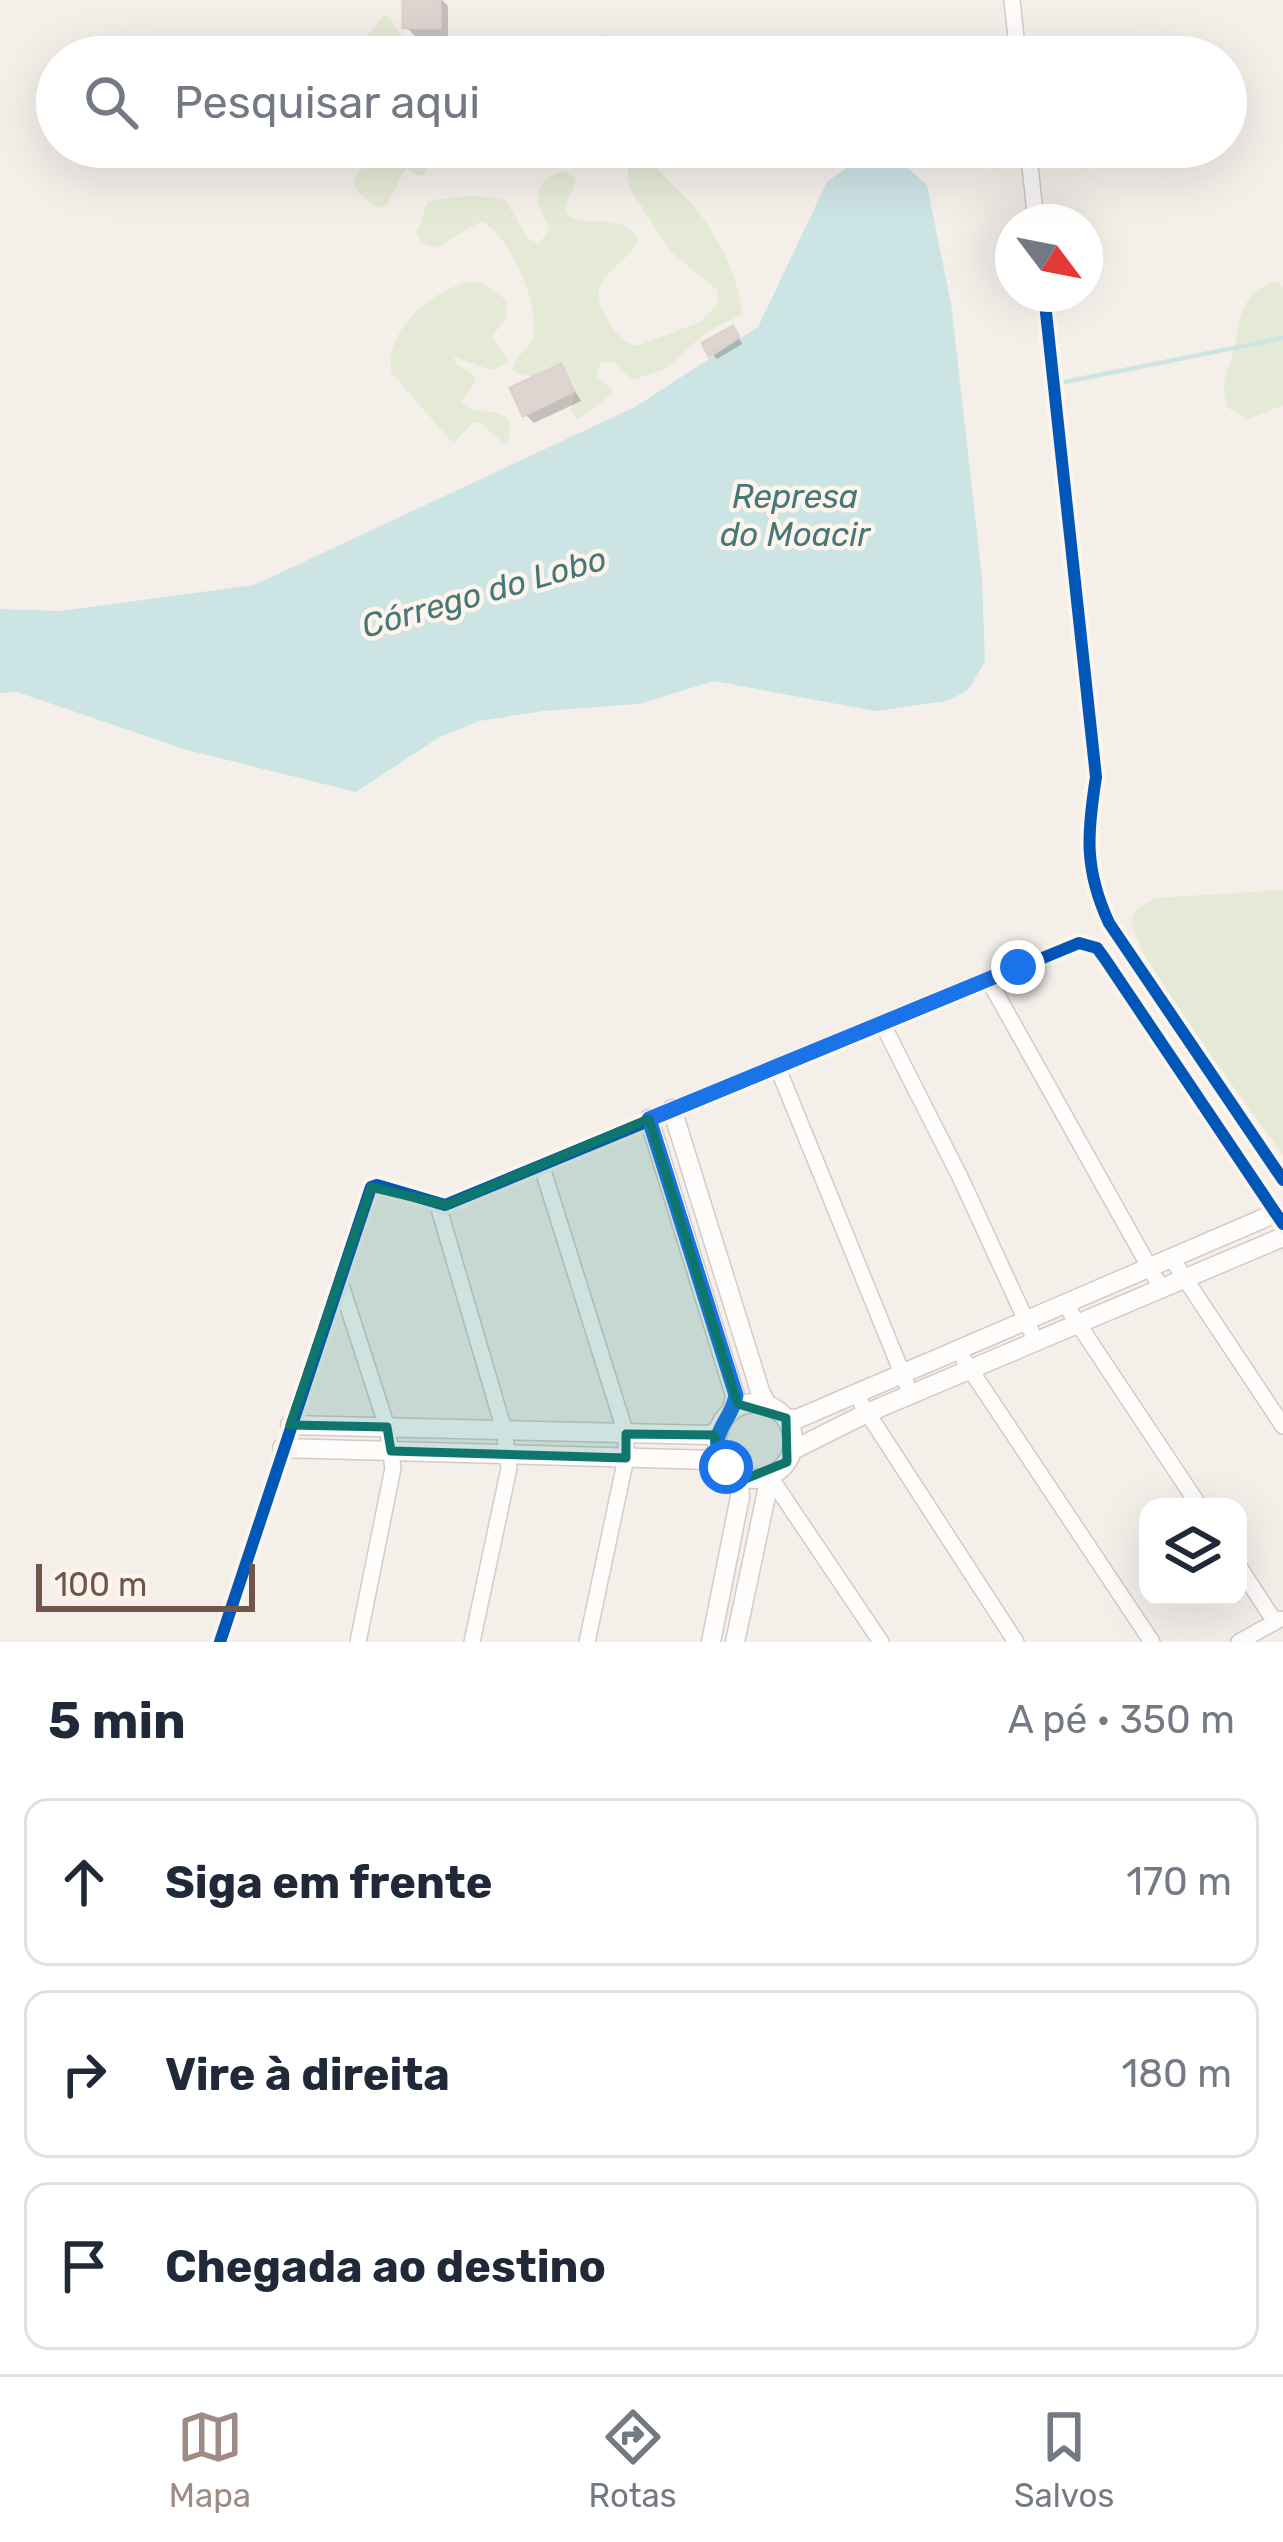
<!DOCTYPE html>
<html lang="pt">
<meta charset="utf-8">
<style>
:root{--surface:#fff;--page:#f2f2f3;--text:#1f2937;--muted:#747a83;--line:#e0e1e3;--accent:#9f8b84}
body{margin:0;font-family:Rubik,sans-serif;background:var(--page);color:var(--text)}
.controls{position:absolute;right:36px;bottom:36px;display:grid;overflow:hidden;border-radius:24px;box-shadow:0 12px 48px #0002}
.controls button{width:108px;height:108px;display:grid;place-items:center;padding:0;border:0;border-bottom:3px solid var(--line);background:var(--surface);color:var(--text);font:60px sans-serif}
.compass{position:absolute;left:995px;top:204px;width:108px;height:108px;border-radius:50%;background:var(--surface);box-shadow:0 12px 48px #0002;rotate:122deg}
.scale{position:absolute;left:36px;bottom:30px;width:219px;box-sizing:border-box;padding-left:12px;border:6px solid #70554d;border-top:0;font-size:33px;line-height:42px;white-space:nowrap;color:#70554d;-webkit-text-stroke:9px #fdf4eb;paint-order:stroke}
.stop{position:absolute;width:36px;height:36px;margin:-27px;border:9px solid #1a73e8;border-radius:50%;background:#fff}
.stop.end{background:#1a73e8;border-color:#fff;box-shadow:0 3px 12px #0008}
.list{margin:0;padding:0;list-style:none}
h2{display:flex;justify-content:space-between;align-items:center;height:156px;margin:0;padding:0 48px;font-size:51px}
h2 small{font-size:39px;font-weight:400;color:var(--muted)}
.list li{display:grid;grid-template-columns:78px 1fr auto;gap:36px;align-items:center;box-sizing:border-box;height:168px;margin:0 24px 24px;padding:0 24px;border:3px solid var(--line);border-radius:24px}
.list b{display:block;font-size:45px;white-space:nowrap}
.list em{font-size:39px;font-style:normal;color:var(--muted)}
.icon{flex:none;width:66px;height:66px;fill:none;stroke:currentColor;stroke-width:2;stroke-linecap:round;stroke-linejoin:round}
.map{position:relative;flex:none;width:1283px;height:1642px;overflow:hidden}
.search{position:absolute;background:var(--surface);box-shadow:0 12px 48px #0002;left:36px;right:36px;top:36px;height:132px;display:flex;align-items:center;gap:30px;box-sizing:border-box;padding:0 42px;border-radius:66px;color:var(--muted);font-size:45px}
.sheet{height:732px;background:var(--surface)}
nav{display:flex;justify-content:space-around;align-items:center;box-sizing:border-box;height:168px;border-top:3px solid var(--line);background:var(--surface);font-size:33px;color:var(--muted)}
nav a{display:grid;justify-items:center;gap:6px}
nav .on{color:var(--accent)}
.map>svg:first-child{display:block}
</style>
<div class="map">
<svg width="1283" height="1642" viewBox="0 0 1283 1642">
<rect width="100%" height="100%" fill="#f5efea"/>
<path fill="#e4ead6" d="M384,15l6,2c20,47 54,8 74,40h-115z
M602,34l19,5 5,18h-35l2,-14z
M296,38l31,19h-81l26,-14z
M367,147h63l-5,27 -6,2 -10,-7 -5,2 -17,34 -10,3 -18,-15 -6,-12 12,-17z
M626,147h23c6,29 29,39 46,61 24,29 43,68 48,106l-37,18 -40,37 -33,11 -20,-18h-11l-6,9 2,7 14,11v5l-34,25 -7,-8 5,-26c-18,-23 -42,1 -63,-15 2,-16 14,-18 19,-31 11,-27 -24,-110 -52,-117l-44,26 -13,-5 -7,-10 12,-31c29,-6 48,-9 77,-2l23,38 11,6 10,-15c-13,-25 -21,-51 16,-57l10,6c1,13 -12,23 -9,35 25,19 52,-5 72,26 -15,35 -59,35 -30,81 8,13 14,22 29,26l63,-24 18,-19 -1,-13 -47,-39 -41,-64z
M470,282l13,1 23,17v19l-14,17 17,27 -18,7 -37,-13 1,6 19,12 2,6 -15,22c13,12 30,5 45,14l4,9 -3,20 -28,-24 -6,1 -18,19 -5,-2 -59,-68c-5,-43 40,-82 79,-90z
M1276,282l7,5v118l-34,14 -21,-11c-7,-19 -3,-30 3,-47 10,-31 4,-70 45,-79z
M1283,890v265l-93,-128 -47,-74 -12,-31 4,-12 20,-12z"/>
<path fill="#cde4e4" d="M873,158l29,5 25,22 24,118 31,275 3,84 -17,28 -21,11 -72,10 -161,-30 -75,23 -96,7 -64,10 -41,17 -82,54 -169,-42 -170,-58 -17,1v-84l60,2 194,-26 381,-178 123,-80 69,-145 26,-19z"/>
<path fill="#0003" d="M406,0h36l6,6v30h-33l-9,-9z
M738,336l4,8 -25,15 -5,-5z
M561,367l20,34 -47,22 -9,-9z"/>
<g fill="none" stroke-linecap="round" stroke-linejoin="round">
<path stroke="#cde4e4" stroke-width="4.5" d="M1065,382l218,-44"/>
</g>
<path fill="#ded5d0" stroke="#ddd2cd" stroke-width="3" d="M403,0h37v28h-37z
M733,326l6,11 -30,19 -7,-13z
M561,364l13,27 -51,25 -13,-28z"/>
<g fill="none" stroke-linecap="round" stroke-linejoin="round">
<g stroke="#d4cbc7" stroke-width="18">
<path id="minor" d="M1012,0l6,57
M1028,147l8,75
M1044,294l52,483c-9,57 -12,92 13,146l174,257
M988,979l173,309
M882,1023l79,156 75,163
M777,1066l134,329
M541,1164l85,270v24l-39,184
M437,1202l67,228 5,38 -37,174
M1172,1259l111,167
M339,1279l48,148 6,41 -35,174
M1065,1304l135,203
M964,1360l188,282
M861,1403l155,239
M770,1477l111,165
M1238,1565l37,57
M220,1642l151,-455 6,-2 68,20 634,-262 18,5 8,11 178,265
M1239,1642l41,-23"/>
</g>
<g stroke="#d4cbc7" stroke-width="21">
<path id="tertiary" d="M672,1109l88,282 7,14
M649,1119l86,276 -3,16
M717 1441a38 38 0 1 1 76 0a38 38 0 1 1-76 0Z
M786,1418l11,1 479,-206
M290,1425l418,10 10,-4
M282,1448l430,12 13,5
M793,1450l74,-37 416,-176
M711,1642l29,-145 -2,-21
M735,1642l35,-165"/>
</g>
<use href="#minor" stroke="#fefdfc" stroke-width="15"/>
<use href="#tertiary" stroke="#fefdfc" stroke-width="18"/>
<g stroke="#fdf4eb" stroke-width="20">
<path id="cycleway" d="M1044,294l52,483c-9,57 -12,92 13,146l174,257
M220,1642l151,-455 6,-2 68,20 634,-262 18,5 8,11 178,265"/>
</g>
<use href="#cycleway" stroke="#0057b8" stroke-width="12"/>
</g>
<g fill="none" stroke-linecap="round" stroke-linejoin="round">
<path stroke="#1a73e8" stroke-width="15" d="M726,1467c-22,-37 5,-41 10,-72l-87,-276 369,-152"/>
</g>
<path fill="#0f766e" fill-opacity="0.2" stroke="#0f766e" stroke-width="9" stroke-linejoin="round" d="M649,1119l89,285 48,14 1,44 -42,17 -19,-12 -12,-32 -88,-1v24l-235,-7 -4,-24 -97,-2 81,-238 75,18z"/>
<g text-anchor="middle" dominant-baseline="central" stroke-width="9" stroke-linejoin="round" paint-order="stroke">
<g font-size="33" font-style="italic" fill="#46787b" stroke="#fdf4eb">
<text x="795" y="496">Represa<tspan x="795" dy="38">do Moacir</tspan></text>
<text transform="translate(484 592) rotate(-16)">Córrego do Lobo</text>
</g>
</g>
</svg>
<div class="controls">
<button><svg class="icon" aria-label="layers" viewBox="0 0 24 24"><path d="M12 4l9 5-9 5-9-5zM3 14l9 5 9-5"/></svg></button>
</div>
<svg class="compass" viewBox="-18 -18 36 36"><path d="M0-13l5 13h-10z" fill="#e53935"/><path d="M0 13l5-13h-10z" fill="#747a83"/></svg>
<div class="scale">100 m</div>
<div class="stop" style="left:726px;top:1467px"></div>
<div class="stop end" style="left:1018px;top:967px"></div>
<div class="search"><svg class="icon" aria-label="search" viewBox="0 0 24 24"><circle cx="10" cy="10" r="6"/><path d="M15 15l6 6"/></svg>Pesquisar aqui</div>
</div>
<section class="sheet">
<h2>5 min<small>A pé · 350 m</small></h2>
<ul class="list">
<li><svg class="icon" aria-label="ahead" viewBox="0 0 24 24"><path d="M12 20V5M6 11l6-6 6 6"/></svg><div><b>Siga em frente</b></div><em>170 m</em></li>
<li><svg class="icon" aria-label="right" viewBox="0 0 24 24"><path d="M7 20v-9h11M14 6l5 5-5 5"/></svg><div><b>Vire à direita</b></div><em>180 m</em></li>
<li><svg class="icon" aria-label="arrive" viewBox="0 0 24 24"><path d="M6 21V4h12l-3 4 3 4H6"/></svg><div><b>Chegada ao destino</b></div></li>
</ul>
</section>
<nav>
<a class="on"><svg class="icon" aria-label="map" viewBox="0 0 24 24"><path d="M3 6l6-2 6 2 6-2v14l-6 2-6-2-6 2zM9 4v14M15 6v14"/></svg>Mapa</a>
<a><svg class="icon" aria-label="directions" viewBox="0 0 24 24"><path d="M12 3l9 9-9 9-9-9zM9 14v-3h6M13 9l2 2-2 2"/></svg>Rotas</a>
<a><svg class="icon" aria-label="saved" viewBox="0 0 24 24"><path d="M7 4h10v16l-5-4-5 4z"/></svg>Salvos</a>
</nav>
